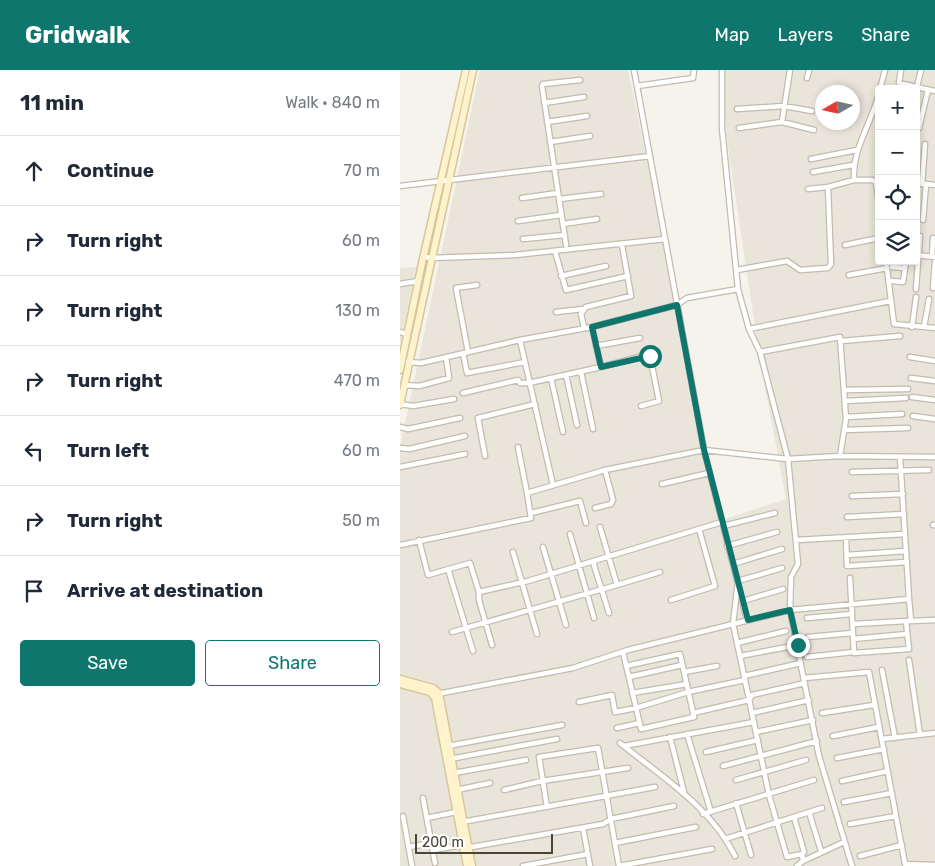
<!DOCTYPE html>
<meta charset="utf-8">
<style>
:root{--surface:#fff;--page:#f6f6f7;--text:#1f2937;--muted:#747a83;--line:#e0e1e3;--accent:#0f766e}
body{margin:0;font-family:Rubik,sans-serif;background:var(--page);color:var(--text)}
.controls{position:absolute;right:15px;top:15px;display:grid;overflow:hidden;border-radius:5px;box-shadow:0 2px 8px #0003}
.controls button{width:45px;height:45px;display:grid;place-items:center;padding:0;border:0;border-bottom:1px solid var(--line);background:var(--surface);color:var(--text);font:25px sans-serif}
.compass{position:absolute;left:415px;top:15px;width:45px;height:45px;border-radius:50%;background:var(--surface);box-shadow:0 2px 8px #0003;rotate:261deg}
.scale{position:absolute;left:15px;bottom:12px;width:138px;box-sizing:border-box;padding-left:5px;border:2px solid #4b4439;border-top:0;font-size:14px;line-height:18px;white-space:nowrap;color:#4b4439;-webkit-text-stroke:4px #fff;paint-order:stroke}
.stop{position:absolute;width:15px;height:15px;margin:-11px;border:4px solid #0f766e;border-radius:50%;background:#fff}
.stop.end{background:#0f766e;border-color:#fff;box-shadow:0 1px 5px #0008}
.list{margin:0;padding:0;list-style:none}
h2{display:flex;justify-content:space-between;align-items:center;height:65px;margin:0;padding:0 20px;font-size:21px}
h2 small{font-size:16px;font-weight:400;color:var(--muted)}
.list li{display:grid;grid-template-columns:32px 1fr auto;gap:15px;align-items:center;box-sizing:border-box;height:70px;padding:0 20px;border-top:1px solid var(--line)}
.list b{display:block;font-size:19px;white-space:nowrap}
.list em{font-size:16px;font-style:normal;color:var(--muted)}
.actions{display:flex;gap:10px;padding:15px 20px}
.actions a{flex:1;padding:11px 0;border:1px solid var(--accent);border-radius:5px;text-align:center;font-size:18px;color:var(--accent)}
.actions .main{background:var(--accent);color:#fff}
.icon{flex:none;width:28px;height:28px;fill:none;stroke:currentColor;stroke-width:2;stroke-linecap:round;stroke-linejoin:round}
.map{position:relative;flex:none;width:535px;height:796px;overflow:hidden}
header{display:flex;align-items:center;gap:30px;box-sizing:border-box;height:70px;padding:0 25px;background:var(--accent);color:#fff}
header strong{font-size:24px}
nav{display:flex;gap:28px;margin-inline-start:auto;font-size:18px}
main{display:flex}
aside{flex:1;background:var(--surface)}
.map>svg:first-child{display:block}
</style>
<header>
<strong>Gridwalk</strong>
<nav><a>Map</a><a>Layers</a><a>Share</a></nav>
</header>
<main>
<aside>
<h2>11 min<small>Walk · 840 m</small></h2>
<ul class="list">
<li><svg class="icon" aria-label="ahead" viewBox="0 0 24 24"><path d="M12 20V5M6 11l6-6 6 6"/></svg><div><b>Continue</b></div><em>70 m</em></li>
<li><svg class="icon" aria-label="right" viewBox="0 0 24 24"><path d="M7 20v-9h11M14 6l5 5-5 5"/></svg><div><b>Turn right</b></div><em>60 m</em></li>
<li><svg class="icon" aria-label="right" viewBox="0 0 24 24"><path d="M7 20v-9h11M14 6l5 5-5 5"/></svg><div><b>Turn right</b></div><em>130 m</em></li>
<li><svg class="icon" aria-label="right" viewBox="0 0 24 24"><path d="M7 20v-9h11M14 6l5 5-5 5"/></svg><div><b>Turn right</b></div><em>470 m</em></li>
<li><svg class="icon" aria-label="left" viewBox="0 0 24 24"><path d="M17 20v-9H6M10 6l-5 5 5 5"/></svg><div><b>Turn left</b></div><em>60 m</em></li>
<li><svg class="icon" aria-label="right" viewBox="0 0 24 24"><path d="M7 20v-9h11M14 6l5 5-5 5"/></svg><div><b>Turn right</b></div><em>50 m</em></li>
<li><svg class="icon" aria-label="arrive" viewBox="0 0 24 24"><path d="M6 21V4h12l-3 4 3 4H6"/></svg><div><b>Arrive at destination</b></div></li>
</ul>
<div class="actions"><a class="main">Save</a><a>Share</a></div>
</aside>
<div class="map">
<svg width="535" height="796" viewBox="0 0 535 796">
<rect width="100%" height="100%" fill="#f6f3ec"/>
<path fill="#eae5da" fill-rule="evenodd" d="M80,0h148l94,450 64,-21 -26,-139 -32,-213 -7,-77h214v796h-535v-419zM479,19h37v172h-37zM422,22h30v30h-30z
M16,197l-16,80v-79z"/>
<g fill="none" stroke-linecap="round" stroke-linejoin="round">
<g stroke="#c2bbae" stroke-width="7">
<path id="street" d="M234,0l70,380 43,170
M322,0v58l16,161 11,40 141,-28
M501,0l-2,13 36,8
M407,8l2,-8
M237,16l56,-8 1,-8
M517,17l4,-17
M480,19l5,-19
M144,33l40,-6
M337,39l47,-3 28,5
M147,52l40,-6
M382,52l8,-52
M339,58l43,-6 32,8
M519,58l9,-38
M150,72l40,-6
M411,89l46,-9
M413,102l40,-7
M454,110c-2,-31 17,-56 25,-86
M516,113l19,2
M522,114l3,-40
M0,116l250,-30
M408,119l20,-2
M122,128l36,-5
M159,129l42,-5
M523,150l3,-36
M118,151l43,-6
M163,154l34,-5
M123,169l42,-4
M166,175l-24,-159 1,-2 37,-4
M445,175l34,-7
M155,181l11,39 62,-14
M516,185l19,2
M23,186l7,2 85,-3 150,-16
M532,187l1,-19
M486,191l8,63 41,4
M492,197l13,1
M337,200l50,-9 13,9 28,-2 3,-4 -3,-77 26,-7h18l4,2 3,22
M449,205l38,-7
M161,206l45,-10
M492,211l11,1 3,-21
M0,214l18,-3
M533,218l2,-26
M516,219l4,-53
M156,242l27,-3
M512,257l4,-30
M524,257l5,-28
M184,258l-3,-14 5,-7 45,-11 -9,-51
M349,259l11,23
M0,262l7,2
M120,270l33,145
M441,271l59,-5
M196,276l44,-8
M68,282l-12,-64 21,-3
M63,283l4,20 58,-11
M510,287l25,4
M8,292l13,1 99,-23 72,-13 85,-22 10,-7 51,-9
M201,297l46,-12 3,1 9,45 -18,5
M181,302l12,57
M166,305l11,50
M151,308l12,54
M511,308l24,3
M4,315l15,1 30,-8 -3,-21
M444,320l64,-1
M63,323l55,-13 2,3h9l72,-16 -9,-40
M512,327l23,3
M445,331l61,-3
M0,334l13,2 41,-7
M513,346l22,3
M446,347l56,-3
M0,357l8,2 52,-11
M444,360l64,-2
M118,377l9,46 78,-23 99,-20 84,9 52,-3 95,1
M0,378l9,1 56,-13
M85,386l-7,-38 57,-14
M440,386l6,-37 -6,-82 -80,15 28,107 10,105 -7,13 -1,33 29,146 33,110
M500,387l9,142
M0,397l65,-13
M452,402l77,-2
M262,414l47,-11
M452,426l51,-2
M195,438l16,-4 2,-4 -8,-30
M131,443l49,-12 6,22
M447,447l57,-3
M533,455h2
M323,456l52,-13
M200,457l17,58 43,-13
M170,464l24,84
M446,467l1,29 60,-4
M19,470l9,35 42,-12 9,29 49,-11 194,-59
M396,470l109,-6
M0,475l131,-27 -4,-25
M327,476l50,-14
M143,477l23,78
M113,482l24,82
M447,485l59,-4
M193,492l16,51
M333,494l49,-15
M48,499l25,82
M450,508l4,75 55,-4 -3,-28h5
M79,522v8l13,45
M271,530l44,-14 -16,-57
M343,531l40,-12
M407,548l45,-4
M454,554l52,-3
M52,562l165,-47
M408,567l44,-4
M453,569l54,-5
M337,573l49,-12
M223,582l18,77 53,-12 -14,-63 -54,12
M340,586l58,-11
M407,587l47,-5
M509,590l11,75
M482,600l13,68
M284,602l33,-6
M344,606l57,-13
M229,607l53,-12
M404,608l65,-6 36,192 30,1
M345,610l-12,-56 5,-43 44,-13
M232,623l55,-9
M37,624l136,-26 55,-18 162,-40 119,-11 2,22 24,-1
M179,632l33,-7 3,17 21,-4 52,-16 57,-12 24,115 18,62 15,-3 1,7 -6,5
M293,643l56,-13 3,-5 53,-12
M352,643l57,-13
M422,643l52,-8
M217,658l23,-5
M356,662l57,-12
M287,664l24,78
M433,666l46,-9
M270,667l14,55
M482,669l53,-6
M220,673c41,33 92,65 115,113
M48,676l114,-21
M224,676l130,-24
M306,682l52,-12
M437,688l47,-9
M50,689l107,-20
M323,696l94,-25
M54,703l72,-13
M336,710l70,-20
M442,711l46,-10
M57,720l33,-7
M104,720l38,-9 86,-13
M23,728l12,65
M444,732l48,-9
M336,733l15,52
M147,737l-8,-50 59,-9 21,118
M409,742l12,39
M303,744l111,-34
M3,746l9,50
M394,747l10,35 -2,2
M27,748l29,-6
M62,752l193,-35
M450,754l46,-8
M183,758l7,38
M325,769l97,-31
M215,773l81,-16
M9,777l22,-4
M66,778l137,-24 8,-5 63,-13
M33,780l29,-5
M460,786l42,-11
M403,791l39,-18
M123,796l65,-12
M219,796l93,-17"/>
</g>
<g stroke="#d6c79b" stroke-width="9">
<path id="secondary" d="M0,300l22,-107 44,-193
M0,335l73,-335
M0,609l33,9 6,5 33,173
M0,614l30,8 5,6 32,168"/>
</g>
<use href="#street" stroke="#fff" stroke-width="4.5"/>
<use href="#secondary" stroke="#fff3cd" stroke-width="6"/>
</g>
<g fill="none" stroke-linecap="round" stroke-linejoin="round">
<path stroke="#0f766e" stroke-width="6" d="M250,286l-49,11 -9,-40 85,-22 27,145 44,170 42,-10 8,35"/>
</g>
</svg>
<div class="controls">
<button>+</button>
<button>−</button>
<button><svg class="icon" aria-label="locate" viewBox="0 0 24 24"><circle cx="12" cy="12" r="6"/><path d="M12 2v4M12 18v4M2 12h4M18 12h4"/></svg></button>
<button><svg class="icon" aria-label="layers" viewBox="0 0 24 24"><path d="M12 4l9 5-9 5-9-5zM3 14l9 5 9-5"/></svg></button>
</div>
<svg class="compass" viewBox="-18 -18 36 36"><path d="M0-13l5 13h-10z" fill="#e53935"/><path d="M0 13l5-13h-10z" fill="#747a83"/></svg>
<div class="scale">200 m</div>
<div class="stop" style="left:250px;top:286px"></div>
<div class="stop end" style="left:398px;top:575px"></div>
</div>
</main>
